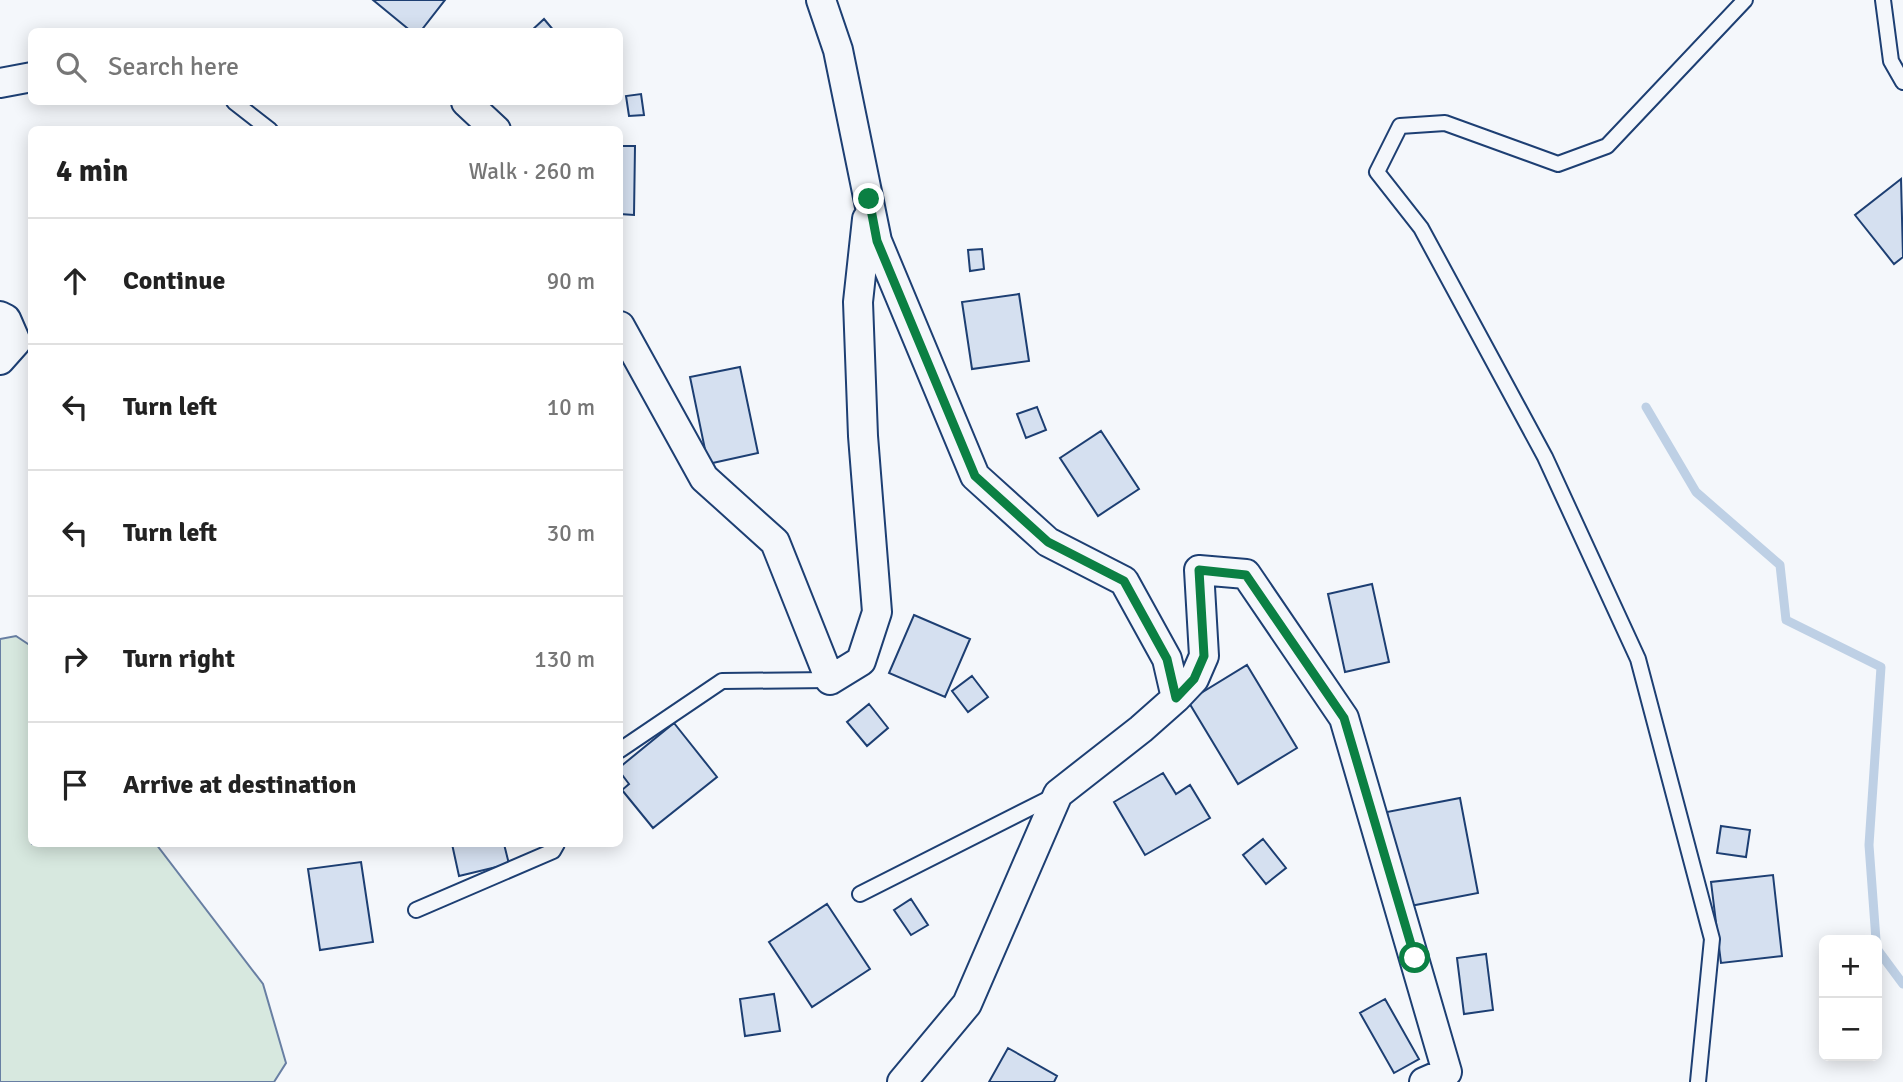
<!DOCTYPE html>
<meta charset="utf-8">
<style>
:root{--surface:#fff;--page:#f6f6f6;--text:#222;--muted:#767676;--line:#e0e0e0}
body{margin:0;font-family:Signika,sans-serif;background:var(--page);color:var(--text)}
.controls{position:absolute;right:21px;bottom:21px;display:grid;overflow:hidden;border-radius:10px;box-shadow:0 4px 18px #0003}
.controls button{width:63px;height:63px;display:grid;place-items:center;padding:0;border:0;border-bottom:2px solid var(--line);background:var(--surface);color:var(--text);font:35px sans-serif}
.stop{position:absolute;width:21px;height:21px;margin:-16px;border:5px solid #0b8043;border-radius:50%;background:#fff}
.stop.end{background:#0b8043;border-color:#fff;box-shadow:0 2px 7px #0008}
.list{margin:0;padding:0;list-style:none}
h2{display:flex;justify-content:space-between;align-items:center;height:91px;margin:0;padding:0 28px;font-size:30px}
h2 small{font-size:23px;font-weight:400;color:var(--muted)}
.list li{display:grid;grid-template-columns:46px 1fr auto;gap:21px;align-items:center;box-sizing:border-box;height:126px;padding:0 28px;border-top:2px solid var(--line)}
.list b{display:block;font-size:26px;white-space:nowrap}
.list em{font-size:23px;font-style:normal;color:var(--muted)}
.icon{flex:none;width:38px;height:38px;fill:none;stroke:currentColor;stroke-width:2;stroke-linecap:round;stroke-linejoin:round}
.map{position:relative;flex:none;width:1903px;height:1082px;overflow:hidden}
.search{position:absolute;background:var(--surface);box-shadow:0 4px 18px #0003;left:28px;top:28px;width:595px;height:77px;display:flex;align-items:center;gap:18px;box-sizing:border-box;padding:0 24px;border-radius:10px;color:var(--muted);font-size:26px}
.panel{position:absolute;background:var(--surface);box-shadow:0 4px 18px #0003;left:28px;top:126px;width:595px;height:721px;border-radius:10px}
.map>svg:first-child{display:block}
</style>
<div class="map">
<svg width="1903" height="1082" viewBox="0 0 1903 1082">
<rect width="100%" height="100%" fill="#f4f7fb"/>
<path fill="#d7e8df" stroke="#687fa3" stroke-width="2" d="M16,636l15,10 1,198h124l107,140 23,79 -12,19h-274v-443z"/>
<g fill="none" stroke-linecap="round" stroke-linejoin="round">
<path stroke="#bed0e5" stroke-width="9" d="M1646,407l50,85 84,73 6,55 95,47 -12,178 7,95
M1877,949l26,35"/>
</g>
<path fill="#d5e0f0" stroke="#1d3f73" stroke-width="2" d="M373,0h72l-25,32h-8z
M544,19l11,13h-25z
M641,94l3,21 -15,1 -3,-20z
M620,146h15l-1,69 -14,-1z
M1901,179l2,78 -9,7 -39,-49z
M982,249l2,20 -14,2 -2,-21z
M1019,294l10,67 -57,8 -10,-67z
M740,367l18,86 -50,11 -18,-87z
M1037,407l9,23 -20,8 -9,-24z
M1101,431l38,58 -41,27 -38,-58z
M1372,584l17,78 -44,10 -17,-78z
M914,615l56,24 -25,58 -56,-24z
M1247,665l50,83 -59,36 -50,-83z
M972,676l16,21 -20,15 -16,-21z
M869,704l19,24 -21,18 -20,-24z
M674,723l43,54 -64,51 -31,-38 7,-6 -9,-12v-5z
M1163,773l13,21 14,-9 20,33 -65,37 -31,-53z
M1460,798l18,95 -73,14 -18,-95z
M1721,826l29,4 -4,27 -29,-4z
M1263,839l23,29 -20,16 -23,-29z
M452,844h52l5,20 -50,12z
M361,862l12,80 -53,8 -12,-81z
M1773,875l9,81 -61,7 -10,-81z
M911,899l17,26 -17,10 -17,-25z
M827,904l43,65 -58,38 -43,-65z
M1486,954l7,56 -29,4 -7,-56z
M774,994l6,37 -35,5 -5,-37z
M1385,999l34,60 -25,14 -34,-60z
M1008,1048l49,28 -3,6h-65z"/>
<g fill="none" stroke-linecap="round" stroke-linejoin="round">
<g stroke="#1d3f73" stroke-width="18">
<path id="lane" d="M1883,0l8,61 12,21
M234,102l36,28
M620,750l102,-69 108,-1
M860,894l194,-98
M416,910l137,-59 4,-7
M1698,1082l14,-143 -74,-280 -93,-202 -124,-229 -44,-56 23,-46 45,-3 113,41 49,-18 138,-146"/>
</g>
<g stroke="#1d3f73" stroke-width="32">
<path id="street" d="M821,0l17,50 39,191 98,235 73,66 76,39 43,78 9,39 -35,31 -83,65 -91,210 -65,78
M0,83l32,-6
M466,102l30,28
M0,316l6,3 10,23 -16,18
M620,326l84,152 71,64 55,138 31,-19 16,-49 -14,-176 -5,-134 9,-83
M1176,698l18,-19 10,-23 -5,-86 47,4 98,144 103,354 -23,10"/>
</g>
<use href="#lane" stroke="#f4f7fb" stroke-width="14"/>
<use href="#street" stroke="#f4f7fb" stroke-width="28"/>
</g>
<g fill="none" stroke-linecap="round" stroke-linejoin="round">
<path stroke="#0b8043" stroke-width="9" d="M869,199l8,42 98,235 73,66 76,39 43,78 9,39 18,-19 10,-23 -5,-86 47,5 98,143 71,240"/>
</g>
</svg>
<div class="controls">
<button>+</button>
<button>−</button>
</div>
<div class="stop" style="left:1415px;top:958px"></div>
<div class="stop end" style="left:869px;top:199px"></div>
<div class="search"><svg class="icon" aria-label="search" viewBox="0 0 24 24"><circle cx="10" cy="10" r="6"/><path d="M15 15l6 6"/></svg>Search here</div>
<section class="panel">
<h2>4 min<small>Walk · 260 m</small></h2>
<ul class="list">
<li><svg class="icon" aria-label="ahead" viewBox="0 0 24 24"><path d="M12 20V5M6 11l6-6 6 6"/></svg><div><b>Continue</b></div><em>90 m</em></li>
<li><svg class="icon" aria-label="left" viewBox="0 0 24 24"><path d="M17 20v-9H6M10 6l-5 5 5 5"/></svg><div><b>Turn left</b></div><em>10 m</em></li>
<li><svg class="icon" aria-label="left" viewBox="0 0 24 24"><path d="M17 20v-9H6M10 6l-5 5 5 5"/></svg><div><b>Turn left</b></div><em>30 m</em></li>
<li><svg class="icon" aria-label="right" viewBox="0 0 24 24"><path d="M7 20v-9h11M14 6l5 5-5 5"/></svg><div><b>Turn right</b></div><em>130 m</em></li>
<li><svg class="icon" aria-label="arrive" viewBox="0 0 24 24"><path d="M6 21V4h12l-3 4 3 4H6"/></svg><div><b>Arrive at destination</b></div></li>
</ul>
</section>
</div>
